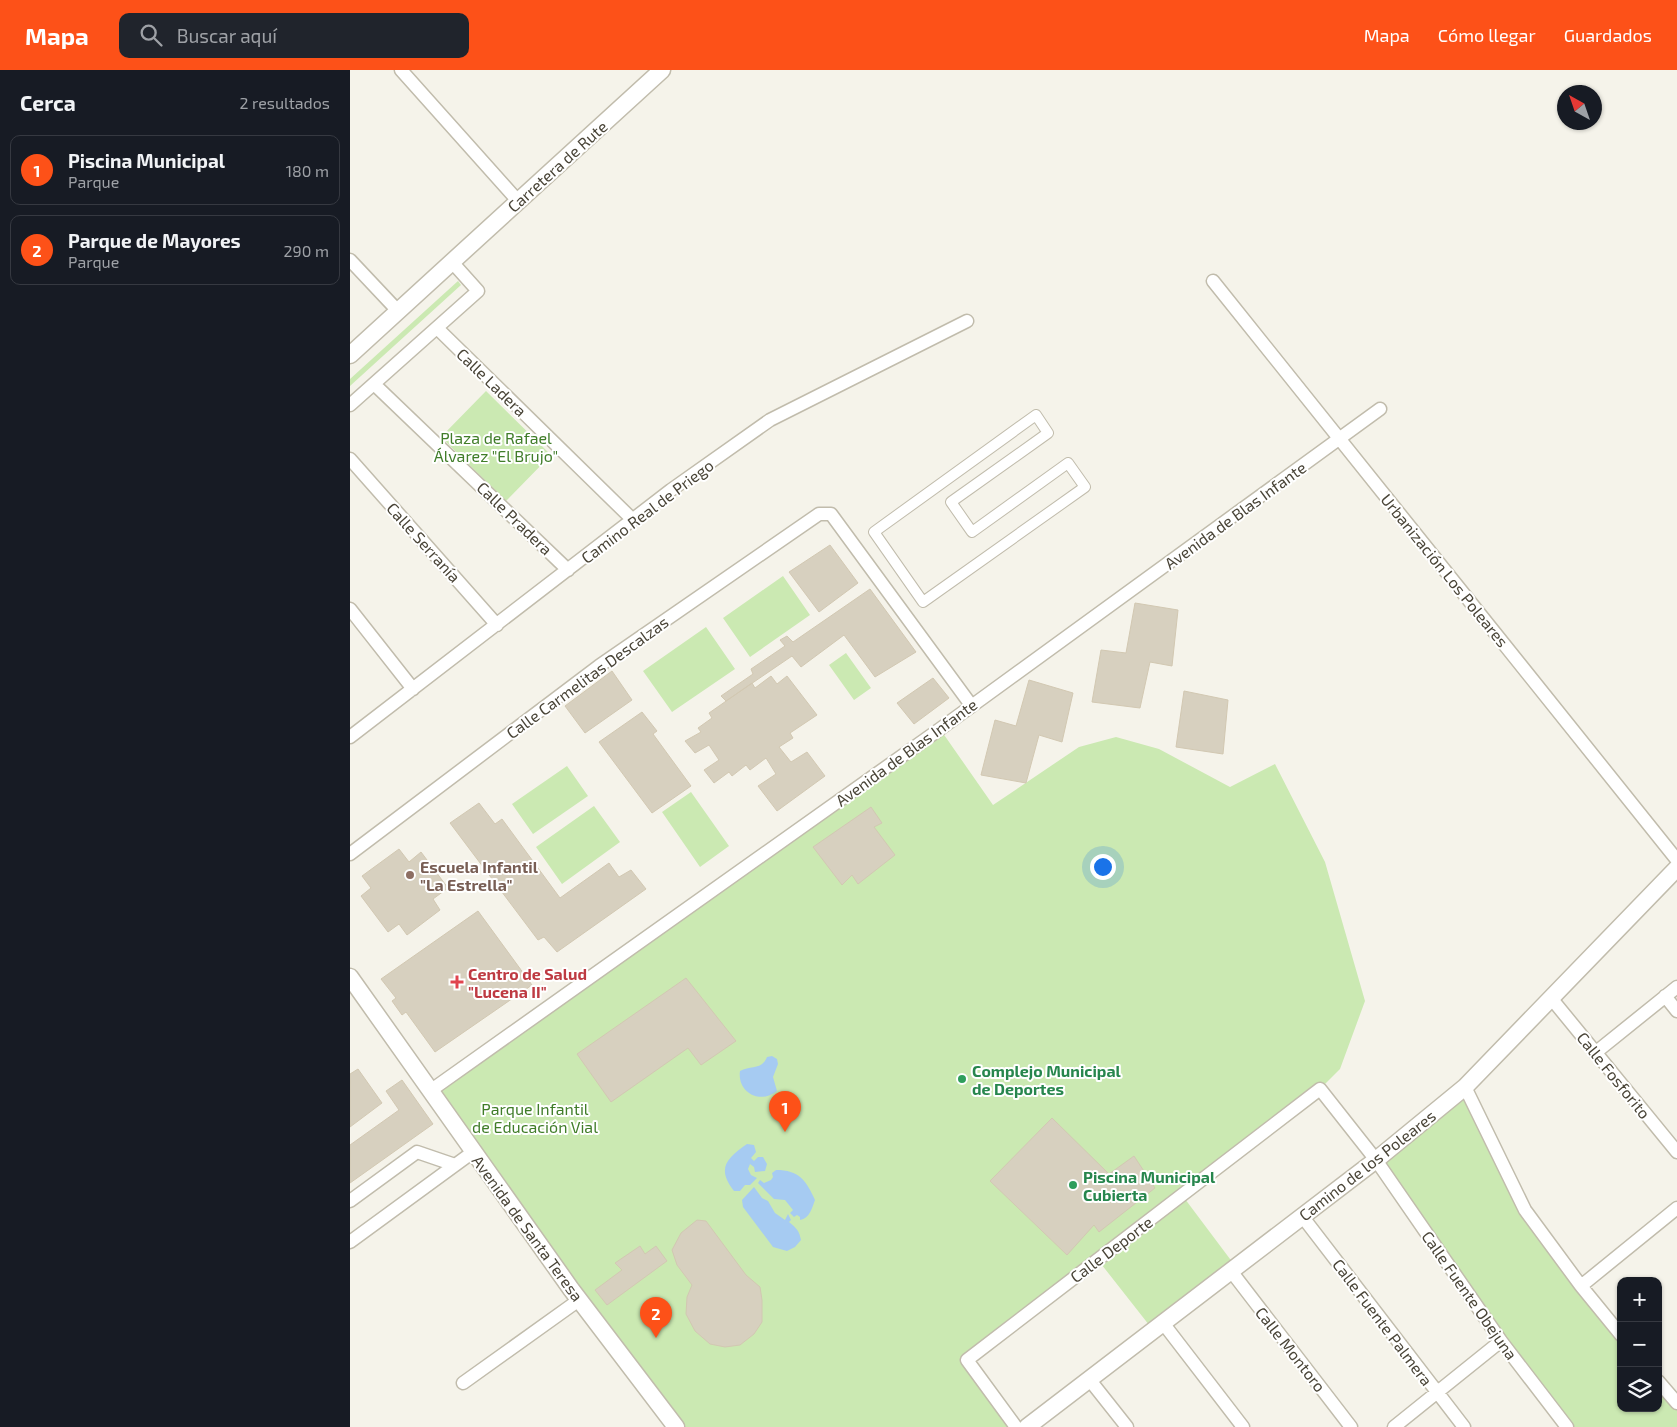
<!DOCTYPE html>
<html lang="es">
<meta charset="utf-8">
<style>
:root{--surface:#171b24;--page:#20242c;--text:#f1f3f6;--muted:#9ea1a6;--line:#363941;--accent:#fd5118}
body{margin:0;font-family:"Exo 2",sans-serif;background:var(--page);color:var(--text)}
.controls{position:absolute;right:15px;bottom:15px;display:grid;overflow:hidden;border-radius:10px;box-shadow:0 1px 4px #0004}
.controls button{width:45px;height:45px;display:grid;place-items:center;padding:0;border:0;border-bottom:1px solid var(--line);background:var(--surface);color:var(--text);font:25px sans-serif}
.compass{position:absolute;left:1207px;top:15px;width:45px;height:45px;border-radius:50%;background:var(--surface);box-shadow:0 1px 4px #0004;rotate:320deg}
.you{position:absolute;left:752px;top:796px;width:18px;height:18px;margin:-12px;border:4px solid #fff;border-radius:50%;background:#1a73e8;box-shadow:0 0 0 8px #1a73e833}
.badge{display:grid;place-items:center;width:32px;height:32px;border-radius:50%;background:var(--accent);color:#fff;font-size:16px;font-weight:700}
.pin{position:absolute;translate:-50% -41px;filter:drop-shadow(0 1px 2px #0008)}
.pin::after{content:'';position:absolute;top:26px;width:18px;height:15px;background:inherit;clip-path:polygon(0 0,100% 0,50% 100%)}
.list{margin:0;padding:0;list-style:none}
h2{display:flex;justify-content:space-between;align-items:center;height:65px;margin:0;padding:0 20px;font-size:21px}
h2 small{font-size:16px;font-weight:400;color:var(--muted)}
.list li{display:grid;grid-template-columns:32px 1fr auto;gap:15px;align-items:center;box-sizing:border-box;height:70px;margin:0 10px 10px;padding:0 10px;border:1px solid var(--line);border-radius:10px}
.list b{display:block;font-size:19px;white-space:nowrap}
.list p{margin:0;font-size:16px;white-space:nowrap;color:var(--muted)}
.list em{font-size:16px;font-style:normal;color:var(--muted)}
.icon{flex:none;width:28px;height:28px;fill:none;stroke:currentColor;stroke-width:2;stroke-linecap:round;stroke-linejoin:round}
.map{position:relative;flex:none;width:1327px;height:1357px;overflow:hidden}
header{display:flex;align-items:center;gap:30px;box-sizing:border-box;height:70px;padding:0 25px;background:var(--accent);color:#fff}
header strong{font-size:24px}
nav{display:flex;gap:28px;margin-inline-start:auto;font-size:18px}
.search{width:350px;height:45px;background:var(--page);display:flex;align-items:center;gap:12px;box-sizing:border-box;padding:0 18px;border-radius:10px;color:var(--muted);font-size:19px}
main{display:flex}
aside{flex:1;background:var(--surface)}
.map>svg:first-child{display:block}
</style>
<header>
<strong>Mapa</strong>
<div class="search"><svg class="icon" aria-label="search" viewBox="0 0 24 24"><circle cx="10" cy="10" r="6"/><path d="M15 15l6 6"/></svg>Buscar aquí</div>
<nav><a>Mapa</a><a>Cómo llegar</a><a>Guardados</a></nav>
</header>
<main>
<aside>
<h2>Cerca<small>2 resultados</small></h2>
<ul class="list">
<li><span class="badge">1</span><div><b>Piscina Municipal</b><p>Parque</p></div><em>180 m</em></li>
<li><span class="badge">2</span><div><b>Parque de Mayores</b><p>Parque</p></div><em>290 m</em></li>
</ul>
</aside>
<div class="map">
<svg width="1327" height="1357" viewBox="0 0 1327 1357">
<rect width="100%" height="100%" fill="#f5f3ea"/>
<path fill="#cbe9b2" d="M108,211l3,4 -111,101v-7z
M136,321l65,64 -45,46 -65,-64z
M433,506l27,39 -60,42 -27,-39z
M356,557l29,42 -63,43 -29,-41z
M496,583l25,35 -17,12 -25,-35z
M590,659l53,76 86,-58 37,-10 43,12 71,38 45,-23 50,98 40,139 -25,68 -20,20 -138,106 54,72 -83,63 -55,-70 -130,100 48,67h-340l-246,-336z
M217,696l21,30 -55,38 -21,-30z
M341,722l38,54 -29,21 -38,-55z
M244,736l26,36 -58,42 -26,-37z
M1115,1017l48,99 108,149v73h37v-27l19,22v24h-110l-191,-267z"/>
<path fill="#a6cbf2" d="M422,986l5,3 1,5 -5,13 4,14c-17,14 -40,1 -37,-20 11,-6 22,-1 27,-14z
M397,1074l7,1 2,7 -5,6 3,3 4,-4h5l4,7 -2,7 -10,1 -1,-5 -4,-3 -2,5 3,6 6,3 -7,7h-5l-5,6h-6c-18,-23 -7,-33 13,-47z
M426,1100c23,0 30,10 39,30 -3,8 -5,18 -15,20v-3l-3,-2 -3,2 -4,-4 3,-3 -8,-10 -11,-1 -16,-16 2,-3 4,3 7,-3 2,-3 -1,-4z
M404,1117l8,11 6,3 7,12 10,7 3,-6 3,6 -2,2c8,7 10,8 12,18l-6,7 -8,4 -14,-4 -30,-40 -1,-7z"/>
<path fill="#d7d0bf" stroke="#d2c8b2" d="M480,475l28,38 -39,29 -30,-40z
M520,519l46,63 -41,25 -31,-42 -43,32 -9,-11 -66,45 -5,-5 32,-22 -2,-5 34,-23 -5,-6 7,-4 6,6z
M785,533l43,7 -6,56 -22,-4 -10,46 -48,-6 9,-52 25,3z
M262,601l20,29 -47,33 -20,-27z
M421,606l6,8 10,-8 30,39 -27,18 3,5 -14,9 12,15 16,-10 18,24 -48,35 -19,-25 18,-12 -10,-16 -16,12 -4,-5 -14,11 -3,-4 -15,11 -10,-13 15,-10 -10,-15 -14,8 -10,-12 16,-9 -3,-4 14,-10 -3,-5 43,-30 3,5z
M583,608l16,20 -35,26 -17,-21z
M679,610l44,13 -11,49 -23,-7 -13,48 -45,-8 14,-55 21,6z
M834,621l44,9 -5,54 -47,-7z
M292,642l15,19 -4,3 38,52 -39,27 -53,-71z
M129,733l16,21 7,-5 58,79 49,-35 10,14 12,-7 15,19 -89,63 -13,-15 -6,3 -88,-117z
M521,737l11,16 -8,4 21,28 -37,29 -6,-9 -10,10 -29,-38z
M49,779l10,13 12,-10 27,36 -15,11 7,11 -33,25 -8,-11 -11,8 -27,-36 10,-8 -9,-12z
M128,841l54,74 -97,67 -29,-40 -4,3 -10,-14 4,-3 -15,-19z
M336,908l50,63 -35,24 -13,-17 -77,54 -34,-48z
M8,999l24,34 -32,24v-53z
M52,1010l31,44 -83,59v-38l49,-35 -13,-19z
M702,1048l57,56 25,-18 21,32 -56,44 -5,-7 -27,30 -77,-74z
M347,1150l9,1 40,54 14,12 2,13v22l-8,12 -14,11 -15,2 -15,-3 -15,-13 -9,-17 1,-17 5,-12 -15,-20 -5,-15 9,-17z
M290,1176l5,8 11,-8 11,15 -60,44 -12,-15 27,-20 -7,-7z"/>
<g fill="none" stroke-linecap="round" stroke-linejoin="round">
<g stroke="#c1bcac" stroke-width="12">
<path id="pedestrian" d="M686,345l12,18 -97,69 21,30 96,-69 17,24 -162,115 -49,-70z"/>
</g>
<g stroke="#c1bcac" stroke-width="15">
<path id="minor" d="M51,0l117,131
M0,190l48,51
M863,211l464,579
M87,258l196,192
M24,314l194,186
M0,335l128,-114 -26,-29
M0,389l147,166
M0,539l63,80
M0,667l321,-247 99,-70 197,-99
M0,784l249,-188 220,-152h12l140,191
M1315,926l12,15
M1201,928l126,154
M1245,983l82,-66
M1115,1017l60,123 56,76 40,49
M80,1021l510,-362 440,-320
M0,1131l67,-49 38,13
M952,1146l162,211
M0,1172l123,-90
M881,1201l120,156
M1231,1216l96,-78
M813,1253l80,104
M739,1309l38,48
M1308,1311l19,22
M113,1313l116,-83
M666,1357l-49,-67 353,-271 56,71 125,181 66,86
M1044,1357l107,-86"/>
</g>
<g stroke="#c1bcac" stroke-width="19">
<path id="tertiary" d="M0,285l312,-285
M0,907l221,312 105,138
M677,1357l349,-267 89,-73 212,-219"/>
</g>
<use href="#pedestrian" stroke="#fff" stroke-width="10"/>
<use href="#minor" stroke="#fff" stroke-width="12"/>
<use href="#tertiary" stroke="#fff" stroke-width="16"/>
</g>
<circle fill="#8d6e63" stroke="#fff" stroke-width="2" cx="60" cy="805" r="5"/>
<path fill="#e0444e" stroke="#fff" stroke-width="2" d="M104.5 904.5h5v5h5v5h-5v5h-5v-5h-5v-5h5z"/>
<g fill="#2e9e5b" stroke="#fff" stroke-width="2">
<circle cx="612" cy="1009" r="5"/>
<circle cx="723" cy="1115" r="5"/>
</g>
<g text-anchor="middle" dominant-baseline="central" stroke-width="4" stroke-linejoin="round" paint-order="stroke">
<g font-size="16" fill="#494437" stroke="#fff">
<text transform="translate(207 96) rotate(-42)">Carretera de Rute</text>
<text transform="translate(142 312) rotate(44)">Calle Ladera</text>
<text transform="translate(297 441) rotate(-37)">Camino Real de Priego</text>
<text transform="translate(885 445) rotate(-36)">Avenida de Blas Infante</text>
<text transform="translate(165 448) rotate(44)">Calle Pradera</text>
<text transform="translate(74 472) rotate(48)">Calle Serranía</text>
<text transform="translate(1095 500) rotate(51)">Urbanización Los Poleares</text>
<text transform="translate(237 607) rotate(-36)">Calle Carmelitas Descalzas</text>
<text transform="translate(556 682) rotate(-36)">Avenida de Blas Infante</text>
<text transform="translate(1264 1005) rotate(51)">Calle Fosforito</text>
<text transform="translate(1017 1095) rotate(-38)">Camino de los Poleares</text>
<text transform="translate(178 1158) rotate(54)">Avenida de Santa Teresa</text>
<text transform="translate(761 1179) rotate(-37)">Calle Deporte</text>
<text transform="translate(1120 1225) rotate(55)">Calle Fuente Obejuna</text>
<text transform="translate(1033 1252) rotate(53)">Calle Fuente Palmera</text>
<text transform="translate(941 1279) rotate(52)">Calle Montoro</text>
</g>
<g font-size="16" fill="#407d29" stroke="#fff">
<text x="146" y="367">Plaza de Rafael<tspan x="146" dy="18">Álvarez "El Brujo"</tspan></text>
<text x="185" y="1038">Parque Infantil<tspan x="185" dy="18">de Educación Vial</tspan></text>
</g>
<g font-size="16" font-weight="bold" fill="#785e54" stroke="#fff" text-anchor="start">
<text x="70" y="796">Escuela Infantil<tspan x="70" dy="18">"La Estrella"</tspan></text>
</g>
<g font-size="16" font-weight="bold" fill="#be3a42" stroke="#fff" text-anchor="start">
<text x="118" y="903">Centro de Salud<tspan x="118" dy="18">"Lucena II"</tspan></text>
</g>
<g font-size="16" font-weight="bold" fill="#27864d" stroke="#fff" text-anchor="start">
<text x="622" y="1000">Complejo Municipal<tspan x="622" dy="18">de Deportes</tspan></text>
<text x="733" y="1106">Piscina Municipal<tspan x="733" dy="18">Cubierta</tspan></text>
</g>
</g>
</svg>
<div class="controls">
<button>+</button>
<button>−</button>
<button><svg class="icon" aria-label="layers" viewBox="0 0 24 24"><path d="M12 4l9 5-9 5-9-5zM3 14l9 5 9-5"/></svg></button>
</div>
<svg class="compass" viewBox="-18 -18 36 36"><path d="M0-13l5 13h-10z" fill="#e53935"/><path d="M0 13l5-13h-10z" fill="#9ea1a6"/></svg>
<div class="you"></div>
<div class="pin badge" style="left:435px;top:1062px">1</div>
<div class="pin badge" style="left:306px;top:1268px">2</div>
</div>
</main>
